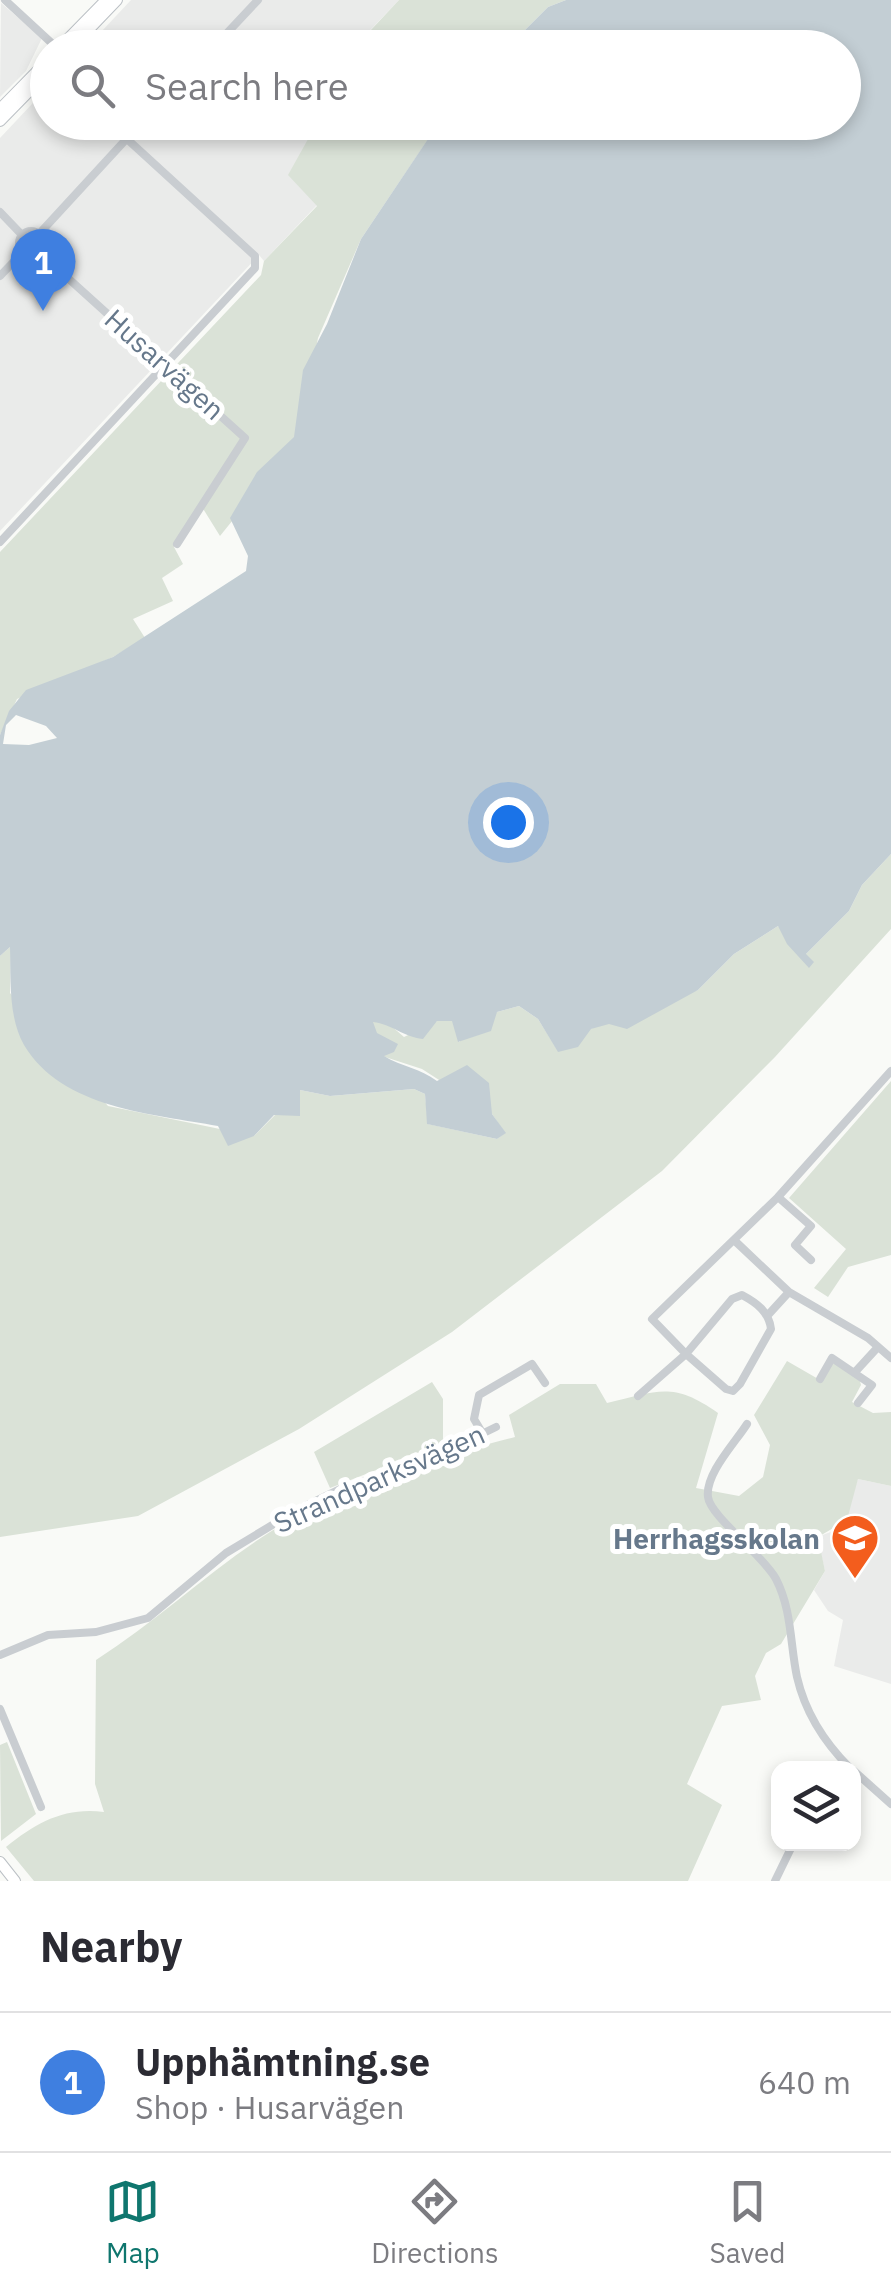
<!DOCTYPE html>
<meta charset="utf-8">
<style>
:root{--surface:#fff;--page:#f7f7f7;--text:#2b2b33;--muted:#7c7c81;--line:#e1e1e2;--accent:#0f766e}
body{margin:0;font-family:"IBM Plex Sans",sans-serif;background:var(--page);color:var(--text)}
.controls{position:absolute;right:30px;bottom:30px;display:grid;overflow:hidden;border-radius:20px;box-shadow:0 5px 15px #0003}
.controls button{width:90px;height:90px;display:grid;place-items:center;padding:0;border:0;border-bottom:2px solid var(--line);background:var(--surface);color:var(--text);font:50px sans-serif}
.you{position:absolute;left:508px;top:822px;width:35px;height:35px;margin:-25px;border:8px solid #fff;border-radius:50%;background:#1a73e8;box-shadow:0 0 0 15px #1a73e833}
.badge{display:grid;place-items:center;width:65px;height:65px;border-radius:50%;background:var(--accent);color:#fff;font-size:32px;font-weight:700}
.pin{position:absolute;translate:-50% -82px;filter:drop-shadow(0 2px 5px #0008)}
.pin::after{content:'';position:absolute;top:52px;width:35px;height:30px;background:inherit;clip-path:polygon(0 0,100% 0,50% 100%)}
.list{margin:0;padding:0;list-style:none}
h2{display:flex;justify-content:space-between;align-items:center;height:130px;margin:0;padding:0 40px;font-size:42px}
h2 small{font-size:32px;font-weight:400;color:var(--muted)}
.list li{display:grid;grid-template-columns:65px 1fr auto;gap:30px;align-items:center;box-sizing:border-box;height:140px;padding:0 40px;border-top:2px solid var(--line)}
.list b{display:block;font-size:38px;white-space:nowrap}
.list p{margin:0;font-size:32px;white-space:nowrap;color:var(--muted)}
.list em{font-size:32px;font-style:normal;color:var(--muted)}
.icon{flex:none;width:55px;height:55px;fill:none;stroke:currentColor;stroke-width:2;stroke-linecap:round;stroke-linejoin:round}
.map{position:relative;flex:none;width:891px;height:1881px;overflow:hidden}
.search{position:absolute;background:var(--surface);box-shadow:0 5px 15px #0003;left:30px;right:30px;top:30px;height:110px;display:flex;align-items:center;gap:25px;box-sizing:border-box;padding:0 35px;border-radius:55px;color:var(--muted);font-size:38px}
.sheet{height:270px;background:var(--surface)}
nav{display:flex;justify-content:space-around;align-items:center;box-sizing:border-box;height:140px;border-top:2px solid var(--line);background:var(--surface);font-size:28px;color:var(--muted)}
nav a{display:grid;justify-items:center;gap:5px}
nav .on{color:var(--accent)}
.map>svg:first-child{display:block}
</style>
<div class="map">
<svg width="891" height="1881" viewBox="0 0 891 1881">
<rect width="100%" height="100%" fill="#f9faf7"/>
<path fill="#eaebea" d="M131,0h268l-45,47 -268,1z
M1,3l41,35 -16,33 -26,26z
M47,88l1,34 269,1 -10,11 10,71 -53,56 -5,-6 -259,276v-393z
M858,1479l33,7v198l-57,-18 9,-46 -15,-9 -14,-21 11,-19 -8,-34 22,-8z"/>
<path fill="#dae2d7" d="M399,0h167l-18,7 -40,40 -154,1z
M317,123h122l-78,116 -43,99 -19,100 -79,98 -18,-29 -28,40 9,17 -21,14 11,23 -40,18 12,19 -32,19 -96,42 -17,36v-183l261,-277 3,-14 53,-55 -29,-31z
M891,854v75l-116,128 -113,114 -210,161 -153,97 -161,87 -138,21v-581l11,-10 -1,47 98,113 146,30 46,-46 30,6 84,-7 11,5 3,30 69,15 8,-6 -13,-19 -70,-45 -40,-13 -10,-35 17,3 15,13 33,-16h16l6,21 38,-30 22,-6 19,13 20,32 32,-22 108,-39 36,-36 44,-28 28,28 43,-43 13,-26z
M891,1081v174l-43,12 -20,30 -14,-9 32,-39 -57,-51z
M787,1361l33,19 9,-16 8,-1 22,14 2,8 -9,17 21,11 18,-1v74l-33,-7 -11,41 -29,17 7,34 -44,73 -15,9 -11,23 6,24 -39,6 -35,78 35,21 -34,76h-654l-28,-34c31,-25 59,-40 98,-35l-9,-28 1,-124c61,-39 113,-89 174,-128 72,-45 164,-74 245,-95l-6,-22 51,-31h36l11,19c51,-12 66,-22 111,10l-22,75 43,8 24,-19 7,-32 -16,-30z
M432,1382l11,17v45l-113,44 -16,-36z
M7,1742l29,72 -35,27 -1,-96z"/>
<path fill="#c3ced4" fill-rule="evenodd" d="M566,0h325v854l-29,31 -13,26 -43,43 8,8 -5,6 -22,-24 -9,-18 -44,28 -36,36 -71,39 -18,-5 -18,5 -13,18 -20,5 -20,-33 -19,-13 -22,6 -6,19 -33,11 -6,-21h-15l-14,18c-20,-2 -31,-15 -50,-17l4,11 21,11 -4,8 -10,4c18,11 36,12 53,25l30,-16 22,18 3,31 14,19 -9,6 -70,-15 -2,-30 -11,-5 -84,7 -30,-6v26l-26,-1 -20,21 -26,10 -10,-20c-64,-12 -156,-17 -194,-81 -16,-28 -13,-67 -14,-98l-10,9v-221l9,-24 17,-21 87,-33 133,-86 2,-15 -18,-38 27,-46 37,-35 9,-67 24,-46 34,-85 77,-115 406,-2v-74l-336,-1 40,-40zM16,715l30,11 11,12 -28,7 -26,-1 3,-19z"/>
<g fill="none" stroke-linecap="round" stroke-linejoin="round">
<g stroke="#bbc0c5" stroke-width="12">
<path id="secondary" d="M59,48l47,-48
M71,48l46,-48
M0,109l48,-49
M0,121l48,-49
M0,1862l15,19"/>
</g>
<path stroke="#c9cdd1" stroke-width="8" d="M5,0l52,48
M213,48l45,-48
M0,212l22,23
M19 243a12 12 0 1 1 24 0a12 12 0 1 1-24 0Z
M39,234l103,-112
M39,252l206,186 -68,106
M0,276l23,-24
M0,542l255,-274v-12l-128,-117
M778,1197l33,29 -16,19 16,15
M735,1241l54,51 79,46 23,20
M768,1315l21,-23
M856,1371l22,-24
M820,1379l12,-21 40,27 -14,18
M638,1396l48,-42 40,35 7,2 7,-7 31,-55c-2,-17 -14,-26 -29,-34l-10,4 -46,55 -34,-35 126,-122 113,-126
M747,1424c-12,19 -42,50 -39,73 2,19 55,58 68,82 16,31 14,65 21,98 8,35 28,66 53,91
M483,1434l-9,-15 5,-24 53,-31 13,19
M0,1655l48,-20 48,-3 52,-14 78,-65 71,-43 45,-22 82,-26 72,-35
M0,1709l41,98
M854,1771l37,33
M775,1881l18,-37"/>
<use href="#secondary" stroke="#fff" stroke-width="10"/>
</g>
<defs>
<g id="school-pin" transform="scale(2.5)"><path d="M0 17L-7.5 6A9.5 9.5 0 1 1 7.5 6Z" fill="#f35d1d" stroke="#fff"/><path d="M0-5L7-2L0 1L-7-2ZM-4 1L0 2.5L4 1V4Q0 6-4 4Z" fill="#fff"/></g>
</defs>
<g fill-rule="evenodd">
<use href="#school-pin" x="855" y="1538"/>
</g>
<g text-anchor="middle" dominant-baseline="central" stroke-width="10" stroke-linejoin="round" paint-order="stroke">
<g font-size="28" fill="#66788b" stroke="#fff">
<text transform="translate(165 364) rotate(42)">Husarvägen</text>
<text transform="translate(379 1478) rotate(-24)">Strandparksvägen</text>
</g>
<g font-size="28" font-weight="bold" fill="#66788b" stroke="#fff" text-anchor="end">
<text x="820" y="1538">Herrhagsskolan</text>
</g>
</g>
</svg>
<div class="controls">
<button><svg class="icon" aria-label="layers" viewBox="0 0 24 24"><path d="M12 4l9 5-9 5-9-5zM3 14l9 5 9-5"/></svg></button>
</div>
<div class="you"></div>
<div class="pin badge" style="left:43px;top:311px;background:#3f7fe0">1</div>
<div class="search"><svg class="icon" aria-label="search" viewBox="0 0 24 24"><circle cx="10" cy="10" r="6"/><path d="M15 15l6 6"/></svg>Search here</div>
</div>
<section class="sheet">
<h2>Nearby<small></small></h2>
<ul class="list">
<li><span class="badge" style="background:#3f7fe0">1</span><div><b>Upphämtning.se</b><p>Shop · Husarvägen</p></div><em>640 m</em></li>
</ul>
</section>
<nav>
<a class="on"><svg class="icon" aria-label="map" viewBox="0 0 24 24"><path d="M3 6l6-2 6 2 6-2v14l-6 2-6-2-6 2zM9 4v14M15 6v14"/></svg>Map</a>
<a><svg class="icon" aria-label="directions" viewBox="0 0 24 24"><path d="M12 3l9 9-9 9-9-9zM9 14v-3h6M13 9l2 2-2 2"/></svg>Directions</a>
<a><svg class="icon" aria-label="saved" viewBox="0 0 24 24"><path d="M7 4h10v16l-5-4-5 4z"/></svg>Saved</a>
</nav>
